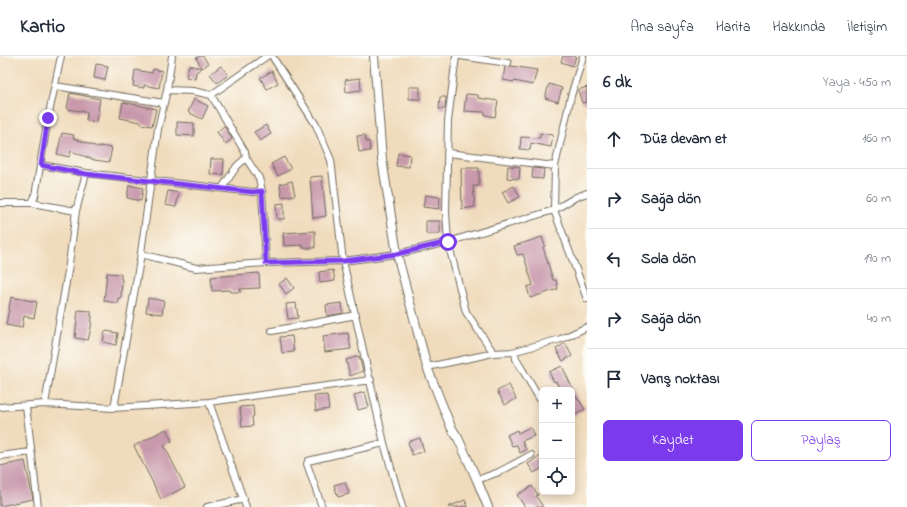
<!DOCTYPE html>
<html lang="tr">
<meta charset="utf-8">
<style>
:root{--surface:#fff;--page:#f2f2f3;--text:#1f2937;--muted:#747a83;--line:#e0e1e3;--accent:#7c3aed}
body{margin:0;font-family:"Indie Flower",sans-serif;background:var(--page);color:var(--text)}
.controls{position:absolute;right:12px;bottom:12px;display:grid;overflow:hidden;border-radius:6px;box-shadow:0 2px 10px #0003}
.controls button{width:36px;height:36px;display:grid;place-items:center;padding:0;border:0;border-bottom:1px solid var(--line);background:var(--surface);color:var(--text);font:20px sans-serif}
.stop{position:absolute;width:12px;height:12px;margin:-9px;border:3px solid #7c3aed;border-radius:50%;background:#fff}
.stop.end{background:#7c3aed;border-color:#fff;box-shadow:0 1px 4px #0008}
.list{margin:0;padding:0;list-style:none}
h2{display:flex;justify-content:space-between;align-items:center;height:52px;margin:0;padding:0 16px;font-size:17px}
h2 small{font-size:13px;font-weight:400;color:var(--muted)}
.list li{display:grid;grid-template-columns:26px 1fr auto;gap:12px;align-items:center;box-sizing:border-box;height:60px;padding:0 16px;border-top:1px solid var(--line)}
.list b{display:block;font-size:15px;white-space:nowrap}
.list em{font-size:13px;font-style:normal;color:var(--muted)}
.actions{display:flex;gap:8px;padding:12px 16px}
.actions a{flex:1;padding:9px 0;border:1px solid var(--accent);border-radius:6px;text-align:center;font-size:14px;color:var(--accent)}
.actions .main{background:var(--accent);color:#fff}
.icon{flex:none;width:22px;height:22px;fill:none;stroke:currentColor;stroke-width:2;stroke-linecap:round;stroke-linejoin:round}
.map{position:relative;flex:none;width:587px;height:451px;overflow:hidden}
header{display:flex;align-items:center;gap:24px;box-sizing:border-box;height:56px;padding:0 20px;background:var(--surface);border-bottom:1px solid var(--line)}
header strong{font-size:19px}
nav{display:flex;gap:22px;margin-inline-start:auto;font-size:14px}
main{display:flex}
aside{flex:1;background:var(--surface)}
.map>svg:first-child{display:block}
</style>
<header>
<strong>Kartio</strong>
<nav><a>Ana sayfa</a><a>Harita</a><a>Hakkında</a><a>İletişim</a></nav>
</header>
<main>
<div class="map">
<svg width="587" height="451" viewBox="0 0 587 451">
<rect width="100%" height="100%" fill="#fdfcf7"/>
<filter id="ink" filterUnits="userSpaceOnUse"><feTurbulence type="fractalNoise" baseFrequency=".025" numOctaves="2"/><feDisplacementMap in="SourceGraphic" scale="8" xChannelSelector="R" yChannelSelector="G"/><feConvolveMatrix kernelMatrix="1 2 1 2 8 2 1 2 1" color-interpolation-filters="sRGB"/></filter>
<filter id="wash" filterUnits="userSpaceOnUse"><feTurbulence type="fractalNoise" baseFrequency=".012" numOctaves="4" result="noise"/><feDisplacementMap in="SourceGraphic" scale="16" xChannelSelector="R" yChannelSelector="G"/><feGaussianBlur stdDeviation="0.9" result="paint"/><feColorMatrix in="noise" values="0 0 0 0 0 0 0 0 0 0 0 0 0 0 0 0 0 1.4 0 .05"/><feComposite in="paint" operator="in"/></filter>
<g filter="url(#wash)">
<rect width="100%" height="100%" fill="#f0dcbc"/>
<g id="blocks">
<path fill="#c898ab" d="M200,0h3l5,8 -6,4 -6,-10z
M563,0h13l-3,10 -12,-4z
M96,8l12,2 -3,14 -11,-2z
M189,9l13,3 -6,4 -1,7 -9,-2z
M221,10l7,9 -11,8 -7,-9z
M511,10l26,4 -4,15 -19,-4v1l-11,-2 2,-13z
M153,13l9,2 -3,17 -15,-3v3l-11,-2 2,-16 17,3z
M272,15l6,12 -11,6 -7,-11z
M360,22l1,12 -15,2 -1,-12z
M549,28l13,4 -4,14 -13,-4z
M409,31h11v12h-11z
M587,31v15l-5,1 -4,-13z
M70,37l30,6 -4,23 -10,-2 1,-8 -20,-3z
M466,38l12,1v3l20,3 -3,16 -10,-2v-3l-21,-1z
M440,41h6l-1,12h-6z
M194,43l14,7 -6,13 -14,-7z
M123,46l33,7 -4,17 -11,-2v-2l-21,-4z
M177,66l17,1v13l-17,-1z
M266,69l5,9 -11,7 -6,-9z
M224,70l8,13 -7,5 -8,-12z
M62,77l12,2 -1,3 27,10v-2l12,2 -3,14 -15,-2 -23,-9 -2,6 -12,-3z
M540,77l13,2 -2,12 -20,-4 -1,7 -10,-1 1,-12 19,1z
M365,79l1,7 3,-1 1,10 -11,1 -2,-16z
M398,97l12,2 -1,12 -13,-1z
M284,101l7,12 -13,7 -7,-12z
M211,103h13l-1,16 -13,-1z
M508,110l12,1 -1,12 -12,-1z
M461,112h18v18h-6l2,21 -13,2z
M533,112l11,1 -1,10 -11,-1z
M322,120l4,40 -13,2 -3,-41z
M292,125l3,14 -13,2 -2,-13z
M129,129l14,3 -2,13 -14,-3z
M514,130l6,11 -12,6 -6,-11z
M168,135l11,2 -3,14 -11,-2z
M425,139l15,2 -1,12 -16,-2z
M284,147v16h-7l-1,-15z
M426,165h14v13h-14z
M315,175v17h-12v-3l-19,1 -1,-13z
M542,181l3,9 -2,1 10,33h3l2,9 -28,9 -3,-11 6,-2 -10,-31 -6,1 -3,-9z
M333,214l2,11 -15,2 -1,-11z
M107,217l14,1v5h1l-1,19h-3v5l-14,-2z
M259,217l1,15 -20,1 1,3h-10l-1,-2 -18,1 -1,-14z
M287,222l7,10 -8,6 -7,-10z
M11,241l26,5 -3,16 -10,-2 -2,12 -16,-3z
M148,242l16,3 -2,13 -16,-2z
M296,247l2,15 -10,1 -2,-15z
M342,247l1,10 -16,3 -1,-11z
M78,254l13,1v5h1l-1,12 -3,12 -13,-2z
M105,275l13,2 -2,12 -13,-3z
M348,277l3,16 -26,3 -2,-16z
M292,280l2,16 -12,1 -2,-16z
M565,287l7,13 -9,5 -7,-12z
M359,300l4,15 -13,5 -4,-16z
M562,310l16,34h1l6,9 -13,8v-27h-12l-4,-9 -2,1 -5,-10z
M509,329l7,14 -11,6 -8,-14z
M365,336l4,15 -11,3 -4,-15z
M327,339l2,14 -13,2 -2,-15z
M253,350l1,10 -2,1 1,9 -11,1 -2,-20z
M530,371l4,9 -12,5 4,9 -6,3 -3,-8 -5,1 -5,-11 10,-5 1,3z
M166,373l6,12 -8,4 21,42 -24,12 -27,-53z
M420,382l4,13 -12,4 -4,-13z
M539,400l3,4v8l-8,5 -6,-9z
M25,405l8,38 -33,7v-40z
M345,426l4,12 -11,3 -4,-12z
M532,430l6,9 -2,1 7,11h-18l-8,-12z
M465,444l3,7h-20z"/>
</g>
</g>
<g filter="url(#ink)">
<use href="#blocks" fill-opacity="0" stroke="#70695e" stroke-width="1"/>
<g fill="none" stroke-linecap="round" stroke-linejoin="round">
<g stroke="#70695e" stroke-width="8">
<path id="minor" d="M272,0l44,69 15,35 12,101 41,182
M456,0l-8,65 -2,91 2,30 18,70 27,40
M460,0l48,7
M583,0l-12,40 -16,70 -1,44 22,-13 11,-4
M55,30l109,17
M167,34l26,1 18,4 56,-39
M211,39l34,57 1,6 13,20 3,13 4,72
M448,97l107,13
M41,109l45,8 167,19 9,-1
M222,132l15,-22 9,-8
M0,147h32l44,8
M32,147l3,-7 13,-78 13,-62
M141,198l55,14 70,-5 77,-2 54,-7 51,-12 106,-32 33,89
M272,275l84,-16
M515,297l1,6 26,44
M427,311l58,-12c12,-5 24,0 34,-5l42,-11 26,-12
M209,346l37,105
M45,348l23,-133 8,-60 10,-38
M26,350l12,101
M0,351l45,-3 69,4 95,-6 162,-22
M114,352l26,-148 18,-131 9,-39 5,-34
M0,400l31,-4
M477,424l22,-8 32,-17
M207,451l37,-8
M322,451l-15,-43 1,-3 76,-18 18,64"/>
</g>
<g stroke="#70695e" stroke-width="10">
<path id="tertiary" d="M374,0l8,103 15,95 30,113 24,60 7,11 19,42 11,27"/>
</g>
<use href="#minor" stroke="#fff" stroke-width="6"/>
<use href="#tertiary" stroke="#fff" stroke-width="8"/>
</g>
</g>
<g fill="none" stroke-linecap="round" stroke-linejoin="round" filter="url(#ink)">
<path stroke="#7c3aed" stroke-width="5" d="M48,62l-7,47 45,9 167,18 9,-1 4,72 77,-2 54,-7 51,-12"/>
</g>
</svg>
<div class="controls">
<button>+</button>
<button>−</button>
<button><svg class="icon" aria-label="locate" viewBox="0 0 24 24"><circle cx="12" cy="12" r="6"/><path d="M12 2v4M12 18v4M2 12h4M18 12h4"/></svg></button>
</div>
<div class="stop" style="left:448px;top:186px"></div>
<div class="stop end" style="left:48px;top:62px"></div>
</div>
<aside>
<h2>6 dk<small>Yaya · 450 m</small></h2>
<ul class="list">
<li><svg class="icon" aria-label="ahead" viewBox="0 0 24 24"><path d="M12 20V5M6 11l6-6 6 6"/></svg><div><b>Düz devam et</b></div><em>160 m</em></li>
<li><svg class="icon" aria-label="right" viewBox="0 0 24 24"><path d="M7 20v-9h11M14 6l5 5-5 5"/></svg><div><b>Sağa dön</b></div><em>60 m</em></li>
<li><svg class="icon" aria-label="left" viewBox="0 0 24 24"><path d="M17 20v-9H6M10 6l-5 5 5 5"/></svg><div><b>Sola dön</b></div><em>190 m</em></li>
<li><svg class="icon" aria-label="right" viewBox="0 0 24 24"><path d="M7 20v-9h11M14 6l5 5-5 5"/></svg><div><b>Sağa dön</b></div><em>40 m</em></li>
<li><svg class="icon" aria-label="arrive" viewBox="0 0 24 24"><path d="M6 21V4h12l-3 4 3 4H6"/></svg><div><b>Varış noktası</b></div></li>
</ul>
<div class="actions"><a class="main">Kaydet</a><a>Paylaş</a></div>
</aside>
</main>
